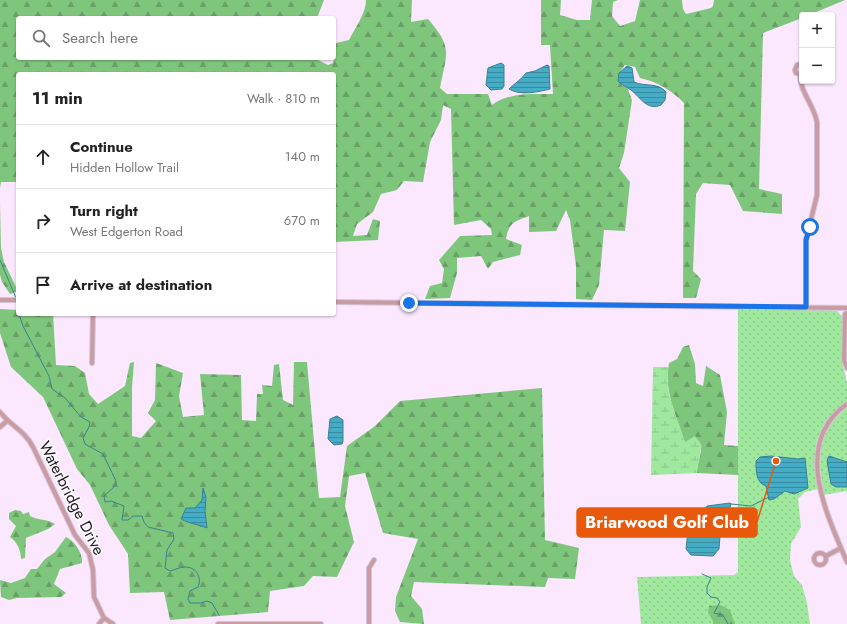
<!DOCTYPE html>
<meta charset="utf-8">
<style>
:root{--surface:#fff;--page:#f6f6f6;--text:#222;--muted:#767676;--line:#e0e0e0}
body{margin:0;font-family:Jost,sans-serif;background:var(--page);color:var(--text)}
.controls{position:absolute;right:12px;top:12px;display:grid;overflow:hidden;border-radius:4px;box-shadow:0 1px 3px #0004}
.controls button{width:36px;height:36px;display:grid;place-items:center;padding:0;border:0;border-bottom:1px solid var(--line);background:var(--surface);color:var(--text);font:20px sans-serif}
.stop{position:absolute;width:12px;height:12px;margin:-9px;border:3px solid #1a73e8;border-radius:50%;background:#fff}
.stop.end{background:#1a73e8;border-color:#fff;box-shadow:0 1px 4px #0008}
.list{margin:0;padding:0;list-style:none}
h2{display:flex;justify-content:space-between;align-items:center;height:52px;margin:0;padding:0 16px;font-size:17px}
h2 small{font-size:13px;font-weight:400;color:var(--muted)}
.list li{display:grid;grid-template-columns:26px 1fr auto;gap:12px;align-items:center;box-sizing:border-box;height:64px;padding:0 16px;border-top:1px solid var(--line)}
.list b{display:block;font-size:15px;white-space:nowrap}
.list p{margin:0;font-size:13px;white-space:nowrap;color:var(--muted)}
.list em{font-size:13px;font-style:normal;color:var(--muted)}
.icon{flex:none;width:22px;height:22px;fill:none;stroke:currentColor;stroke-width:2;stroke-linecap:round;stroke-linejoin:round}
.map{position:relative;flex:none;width:847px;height:624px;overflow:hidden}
.search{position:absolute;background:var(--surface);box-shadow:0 1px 3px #0004;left:16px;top:16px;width:320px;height:44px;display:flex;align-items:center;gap:10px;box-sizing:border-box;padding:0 14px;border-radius:4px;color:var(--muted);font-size:15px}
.panel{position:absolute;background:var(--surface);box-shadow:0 1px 3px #0004;left:16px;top:72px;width:320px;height:244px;border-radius:4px}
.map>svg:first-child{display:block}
</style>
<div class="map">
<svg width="847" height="624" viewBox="0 0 847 624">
<defs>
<pattern id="grass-dots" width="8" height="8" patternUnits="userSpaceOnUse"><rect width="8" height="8" fill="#a1e89f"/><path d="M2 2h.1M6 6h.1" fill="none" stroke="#8ac689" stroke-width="1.8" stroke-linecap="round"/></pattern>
<pattern id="forest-firs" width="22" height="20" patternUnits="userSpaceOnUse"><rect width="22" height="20" fill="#7fc67d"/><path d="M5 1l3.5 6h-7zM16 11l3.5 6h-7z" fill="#68a066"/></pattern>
<pattern id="wetland-marsh" width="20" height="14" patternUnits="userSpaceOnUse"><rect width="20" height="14" fill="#a1e89f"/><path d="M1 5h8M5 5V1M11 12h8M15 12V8" fill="none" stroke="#8ac689"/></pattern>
<pattern id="water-rules" width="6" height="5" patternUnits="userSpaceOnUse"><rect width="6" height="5" fill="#45acc5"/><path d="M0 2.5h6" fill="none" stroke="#398ba0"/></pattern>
</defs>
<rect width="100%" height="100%" fill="#fbe7fe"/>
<path fill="url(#grass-dots)" d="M738,308l85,1 14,2 6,6v48l4,18v18c-34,25 -35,50 -29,88l-13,3 -7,7 3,28 -10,17 -1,16 4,16 8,9 5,18 3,21h-169l-4,-47 97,-2 4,-3z
M847,407v87l-1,-3 -22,4c-7,-44 -11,-56 23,-88z"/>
<path fill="url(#forest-firs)" d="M0,0h324l-7,18h-299v40h296l14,7 5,-2 3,-20 13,-3c6,-12 17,-27 17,-40h46l-1,22 17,-3c25,29 19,33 12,69l7,6h41l4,11c17,-13 41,-11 61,-11l-3,-49h-9v-45h20l-1,15 17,5h13l2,-20h26l-5,2 -1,14 8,10 15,-5 5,-21h42l1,9 3,5 25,-6 2,-2 1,-6h131l-36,15h-7v3l-39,15 -4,156 23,5v20l-39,-3 -13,-26 -27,-2 -7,11 -3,77 8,8 -5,19h-13l1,-195c-13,-13 -26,-21 -44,-25l-5,-11 -10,-2 -6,8 3,13 5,1 5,13 -8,53 -5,15 11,14 -5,49 -21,-1 -5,55 -7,15 -16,-1v-33l-6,-46 -4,-10 -10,21 -27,1v-16c-15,6 -20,6 -23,23l16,6 -2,10 -27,7 -5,7 -7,-13 -24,2v15l-7,25 -25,1 5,-13 12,-3 2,-14 -5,-9 21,-24 32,-1 -1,-6 -10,-9 -27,5 -3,-116 -8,-4 -2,15 -11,22 -7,40 -19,-1 -7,9 -16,4 -8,18 -16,12 -4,12 14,-1 6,-16 7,2 -2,19 -44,2v-168h-316v108h-17l-1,6z
M0,203l1,45 3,14 14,29 -8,3 -8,-12 -2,-7z
M0,309l18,1v4h35l3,51 19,1 10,7 4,21 9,10 27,-18 5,-23 4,-1 -2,25v49l9,2 15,-17 -8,-8 7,-13 1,-37 27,10 -4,23 4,21 21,-2 -4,-41 41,1 1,45 14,1 1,-27h6l-1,-9 10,1 2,-21 5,-1 4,36 10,5 1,-43h13l12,136 21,-1 7,-51 28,-20 25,-25 142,-13 3,152 34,8 -4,31 -27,-1 -3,9 -131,-5 -3,14 11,13 2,15 -24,-2 -5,-11 1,-14 22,-58 -35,-6 -18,-60 -16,3 -4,30 9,36 -17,35 -24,-1 -9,10 -34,5 -2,21 -98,8 -6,-28 -34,1 -2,-39 -19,-29 -19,-40 -13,-16 -34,-72 -32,-30 -11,-34z
M689,345l6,19 1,19 7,3 3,-20 14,9 7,37 -3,33 14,1v29l-41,-2c0,-11 5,-19 4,-29l-16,-1c-8,-26 -22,-53 -16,-80l8,-4 6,-12z
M15,510l6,1 2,3 6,-2 1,4c9,5 16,2 25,8l-7,5 -22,9 -1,20 -4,1c0,-9 -4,-17 -11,-22l6,-11 -7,-7v-6z
M66,537c9,4 17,17 16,26l-22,6 -6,15 12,9 -5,4 -44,1 -8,2 -8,-3 -1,-17 11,3 14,-5 6,-9h6l8,-10 10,-7z
M721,605l9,5 5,14h-22v-3l-5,-8 1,-7z"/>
<path fill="url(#wetland-marsh)" d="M653,367h16c-6,24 9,52 16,75l10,-6 6,8c0,10 -4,19 -4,29l-46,2z"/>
<path fill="url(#water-rules)" stroke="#3a8094" d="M501,63l3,2v21l-2,3 -11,1 -5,-5 2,-17z
M547,65l2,1 1,23c-12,3 -30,7 -41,0 6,-6 13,-10 17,-16l9,-2z
M627,66l5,2 2,14c11,5 24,0 32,10l-1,8 -4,5c-14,6 -20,-7 -30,-15 -5,-4 -9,-4 -13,-9l1,-8z
M337,416l6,4v21l-1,3 -8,1 -6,-6 2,-20z
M771,456l27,3 7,-1 3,30 -14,6 -9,-3 -11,8 -5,1 -3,-14c-10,-3 -10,-15 -10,-25l4,-4z
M829,456l18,6v25h-11l-5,-3 -4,-23z
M203,488l3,9 -1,14 2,17c-9,-4 -17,-4 -26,-9l5,-11h9l7,-8z
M730,503l1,1 -11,32 -1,13 -6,7 -22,-1 -5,-6 2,-18 19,-25z"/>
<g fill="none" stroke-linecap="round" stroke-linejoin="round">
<path stroke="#3a8094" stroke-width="1" d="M0,260l16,38
M17,304l1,5
M19,314l4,12 26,50 3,13 13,9 16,19 9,5 -1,5 -6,11 2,6 18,10 13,27v4l-12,11 1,6 6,-1 13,5 -2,14h6l5,-4h9l2,6 4,5 25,6 1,6 -7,11 -2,18 5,3c4,-1 10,-4 15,-4 12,0 17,11 13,20l-8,4 -2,8 2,4h11l6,-2 5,2 7,12
M731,504l20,2 18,-9
M702,574l9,4 -4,9v6l4,4 6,1 3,4 -6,11 9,2 5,9"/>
<g stroke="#d4c2d6" stroke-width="6">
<path id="minor" d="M800,75c0,17 14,30 17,47v73l-11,45v67
M802,75l-6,-2 -1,-3 2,-5 5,-1
M0,300h18
M334,302l513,6
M847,313l-2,1 -1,46 3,8
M92,363l1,-49
M847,404c-55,39 -21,109 0,158
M0,412c12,15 24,18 33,35l42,88 14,18 4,17 1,27 10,21 9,6
M0,427l7,-6
M814 559a6 6 0 1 1 12 0a6 6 0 1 1-12 0Z
M826,556l15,-8
M99,624l5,-6
M218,624h103
M369,624v-56l5,-8"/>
</g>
<use href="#minor" stroke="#c99ba3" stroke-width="4"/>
</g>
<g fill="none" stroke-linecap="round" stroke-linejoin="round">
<path stroke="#1a73e8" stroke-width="5" d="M409,303l397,4v-67l4,-13"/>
</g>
<g text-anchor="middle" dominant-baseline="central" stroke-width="3.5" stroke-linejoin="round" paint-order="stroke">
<g font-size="16" fill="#211a22" stroke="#fefaff">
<text transform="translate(72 498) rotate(63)">Waterbridge Drive</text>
</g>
</g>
<path fill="none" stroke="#e8590c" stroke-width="1.5" d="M776 461L757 522"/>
<circle fill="#e8590c" stroke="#fefaff" stroke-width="1.5" cx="776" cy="461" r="4"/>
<rect fill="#e8590c" stroke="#e8590c" stroke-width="1.5" x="577" y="508" width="180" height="29" rx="4"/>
<g font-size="17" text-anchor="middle" font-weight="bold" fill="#fff">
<text x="667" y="528">Briarwood Golf Club</text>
</g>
</svg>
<div class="controls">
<button>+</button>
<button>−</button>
</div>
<div class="stop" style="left:810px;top:227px"></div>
<div class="stop end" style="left:409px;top:303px"></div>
<div class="search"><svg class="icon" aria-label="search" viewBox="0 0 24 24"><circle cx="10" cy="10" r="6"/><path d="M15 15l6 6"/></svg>Search here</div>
<section class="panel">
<h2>11 min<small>Walk · 810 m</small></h2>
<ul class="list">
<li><svg class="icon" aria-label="ahead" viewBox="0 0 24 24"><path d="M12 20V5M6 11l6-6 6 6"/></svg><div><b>Continue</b><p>Hidden Hollow Trail</p></div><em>140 m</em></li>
<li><svg class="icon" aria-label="right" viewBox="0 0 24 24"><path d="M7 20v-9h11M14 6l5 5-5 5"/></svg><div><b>Turn right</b><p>West Edgerton Road</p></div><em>670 m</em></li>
<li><svg class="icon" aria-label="arrive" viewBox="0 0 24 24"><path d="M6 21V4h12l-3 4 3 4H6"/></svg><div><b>Arrive at destination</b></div></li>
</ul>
</section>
</div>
